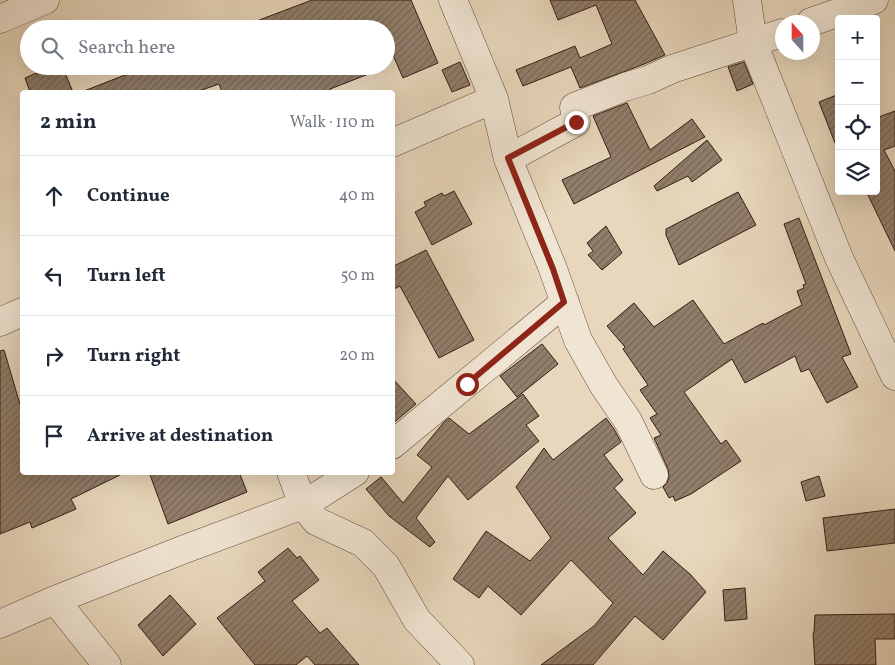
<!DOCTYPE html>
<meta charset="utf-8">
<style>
:root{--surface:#fff;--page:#f6f6f7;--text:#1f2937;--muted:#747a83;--line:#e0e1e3}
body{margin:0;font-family:Vollkorn,serif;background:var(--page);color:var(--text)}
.controls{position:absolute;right:15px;top:15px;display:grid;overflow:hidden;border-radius:5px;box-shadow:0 5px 20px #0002}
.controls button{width:45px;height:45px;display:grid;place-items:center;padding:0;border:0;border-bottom:1px solid var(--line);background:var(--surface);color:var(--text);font:25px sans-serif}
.compass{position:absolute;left:775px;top:15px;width:45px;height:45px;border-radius:50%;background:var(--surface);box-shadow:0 5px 20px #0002;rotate:339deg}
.stop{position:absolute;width:15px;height:15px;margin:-11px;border:4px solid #8f2418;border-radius:50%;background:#fff}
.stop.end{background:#8f2418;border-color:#fff;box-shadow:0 1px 5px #0008}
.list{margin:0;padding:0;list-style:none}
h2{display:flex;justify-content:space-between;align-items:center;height:65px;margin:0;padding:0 20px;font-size:21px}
h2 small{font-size:16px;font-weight:400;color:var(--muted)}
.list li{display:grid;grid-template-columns:32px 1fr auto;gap:15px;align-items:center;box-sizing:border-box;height:80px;padding:0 20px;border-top:1px solid var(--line)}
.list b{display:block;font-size:19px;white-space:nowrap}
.list em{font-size:16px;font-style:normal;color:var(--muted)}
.icon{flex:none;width:28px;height:28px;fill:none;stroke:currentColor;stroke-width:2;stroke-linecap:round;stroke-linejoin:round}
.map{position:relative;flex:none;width:895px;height:665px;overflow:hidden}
.search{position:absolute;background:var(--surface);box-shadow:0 5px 20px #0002;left:20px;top:20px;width:375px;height:55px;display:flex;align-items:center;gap:12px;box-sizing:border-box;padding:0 18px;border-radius:28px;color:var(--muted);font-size:19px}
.panel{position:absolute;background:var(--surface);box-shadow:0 5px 20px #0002;left:20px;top:90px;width:375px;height:385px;border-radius:5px}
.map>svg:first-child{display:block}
</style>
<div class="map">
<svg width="895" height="665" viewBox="0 0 895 665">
<defs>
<pattern id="building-hatch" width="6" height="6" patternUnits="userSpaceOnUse" patternTransform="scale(1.25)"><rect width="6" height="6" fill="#917e6b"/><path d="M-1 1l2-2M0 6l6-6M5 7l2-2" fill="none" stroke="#776757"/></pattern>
</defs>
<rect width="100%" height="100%" fill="#e8d7bc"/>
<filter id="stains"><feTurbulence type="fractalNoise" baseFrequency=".004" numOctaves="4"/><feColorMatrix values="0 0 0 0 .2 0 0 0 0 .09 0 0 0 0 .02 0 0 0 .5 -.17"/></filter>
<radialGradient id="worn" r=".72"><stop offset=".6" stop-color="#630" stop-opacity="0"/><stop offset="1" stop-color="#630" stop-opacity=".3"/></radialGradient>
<path fill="url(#building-hatch)" stroke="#321e13" d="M312,0h99l27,63 -35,15 -17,-39v-10h-145v-2z
M550,0h85l30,55 -23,10 -62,23 -9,-21 -48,19 -7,-16 59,-24 5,12 32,-14 -16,-39 -38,15z
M460,62l10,23 -18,7 -10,-22z
M744,62l9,22 -16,7 -9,-24z
M53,66h9l11,26h-43l-5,-14z
M148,66h236v2l-54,21 1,3h-109l-3,-8 -23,8h-112v-1z
M839,94v54h-2l-18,-46z
M627,103l23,47 42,-31 13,18 -131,67 -12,-24 49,-23 -18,-41z
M895,111v35l-11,4 11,21v80l-29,-60h10v-73z
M707,140l15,20 -30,22 -4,-6 -31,15 -3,-5z
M454,191l18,33 -40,21 -17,-33 11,-6 -2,-4 18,-9 2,3z
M738,192l18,33 -77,40 -13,-30v-6z
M799,218l52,136 -9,3 16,30 -31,16 -18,-34 -8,3 -6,-16 -50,27 -13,-24 -48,33 37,52 5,-4 15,21 -50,33 -16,7 -2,-5 -4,2 -6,-11 4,-4 2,-6 -1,-8 -14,-31 7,-3 -11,-17 7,-4 -17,-24 8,-5 -25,-36 2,-2 -18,-21 27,-23 20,24 39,-27 31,44 39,-21 1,2 38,-20 -5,-14 7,-3 -1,-3 3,-1 -22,-60z
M606,226l16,27 -20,17 -14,-15 5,-4 -6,-8z
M426,250l48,90 -35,18 -39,-72 -8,4v-23z
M542,344l16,20 -41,33 -17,-21z
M4,350l18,61v61h104l-55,27 5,10 -44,19 -2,-6 -30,12v-183z
M392,378l24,26 -24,20z
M523,394l16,22 -13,9 13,16 -71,59 -20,-24 -32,42 19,24 -5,5 -41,-31 -23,-27 15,-12 22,26 29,-36 -15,-12 27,-33 5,-4 20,16z
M606,418l8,11 7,13 -17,13 19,25 -9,8 22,25 -28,25 35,37 20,-24 27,23 16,18 -43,48 -28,-24 -42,49h-52l53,-39 19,-23 -42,-43 -50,55 -33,-29 -9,12 -26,-19 33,-48 44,30 21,-23 -35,-51 28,-39 9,12z
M149,472h90l8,20 -79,32z
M819,476l6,20 -19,5 -5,-19z
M895,509v34l-68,8 -4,-33z
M288,548l9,10 3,-2 19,24 -27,21 28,32 7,-5 32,37h-44l-8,-9 -11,9h-41l-38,-47 48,-37 -7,-9z
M745,588l2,31 -22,2 -2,-31z
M170,595l26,29 -33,32 -25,-31z
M895,614v25h-20l1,26h-61l-2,-32 1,-1 1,-17z"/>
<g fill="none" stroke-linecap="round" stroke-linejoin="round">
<g stroke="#604c3d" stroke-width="29">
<path id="minor" d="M453,0l41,99 14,60 45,110 25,71 26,46 24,35 26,54
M747,0l6,43 86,215 56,118
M0,19l45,-19
M811,22l63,-22
M392,143l102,-44
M508,159l68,-37 -2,-15 51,-20 23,-7 24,-11 110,-36
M0,322l22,-10
M392,445l173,-143
M291,472l12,33 13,16 47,22 23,23 31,54 43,45
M55,600l52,65
M0,624l55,-24 130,-51 118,-44 52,-33"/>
</g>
<use href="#minor" stroke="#f0e5d3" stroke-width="28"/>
</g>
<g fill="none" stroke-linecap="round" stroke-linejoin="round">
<path stroke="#8f2418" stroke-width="6" d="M467,384l97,-82 -11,-33 -45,-111 68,-36"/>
</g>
<rect width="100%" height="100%" filter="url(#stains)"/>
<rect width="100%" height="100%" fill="url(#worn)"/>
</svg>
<div class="controls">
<button>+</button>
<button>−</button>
<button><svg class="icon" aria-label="locate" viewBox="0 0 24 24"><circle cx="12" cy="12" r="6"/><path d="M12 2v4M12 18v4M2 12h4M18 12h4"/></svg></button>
<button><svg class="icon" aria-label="layers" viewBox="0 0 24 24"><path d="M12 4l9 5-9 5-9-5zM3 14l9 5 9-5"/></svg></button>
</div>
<svg class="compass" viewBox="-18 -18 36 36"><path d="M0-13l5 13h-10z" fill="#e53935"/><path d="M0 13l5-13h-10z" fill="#747a83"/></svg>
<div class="stop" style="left:467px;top:384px"></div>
<div class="stop end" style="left:576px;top:122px"></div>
<div class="search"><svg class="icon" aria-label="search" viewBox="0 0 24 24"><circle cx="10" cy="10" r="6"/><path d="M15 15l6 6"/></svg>Search here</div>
<section class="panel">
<h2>2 min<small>Walk · 110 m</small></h2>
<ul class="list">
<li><svg class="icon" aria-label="ahead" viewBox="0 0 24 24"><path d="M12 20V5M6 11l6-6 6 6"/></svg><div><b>Continue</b></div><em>40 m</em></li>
<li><svg class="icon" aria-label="left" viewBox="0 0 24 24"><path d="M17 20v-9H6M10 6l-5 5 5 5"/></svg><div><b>Turn left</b></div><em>50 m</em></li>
<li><svg class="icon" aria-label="right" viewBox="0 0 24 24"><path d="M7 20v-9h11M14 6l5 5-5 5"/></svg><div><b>Turn right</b></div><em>20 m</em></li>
<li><svg class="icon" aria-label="arrive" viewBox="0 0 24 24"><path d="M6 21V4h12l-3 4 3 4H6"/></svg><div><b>Arrive at destination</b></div></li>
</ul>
</section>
</div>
